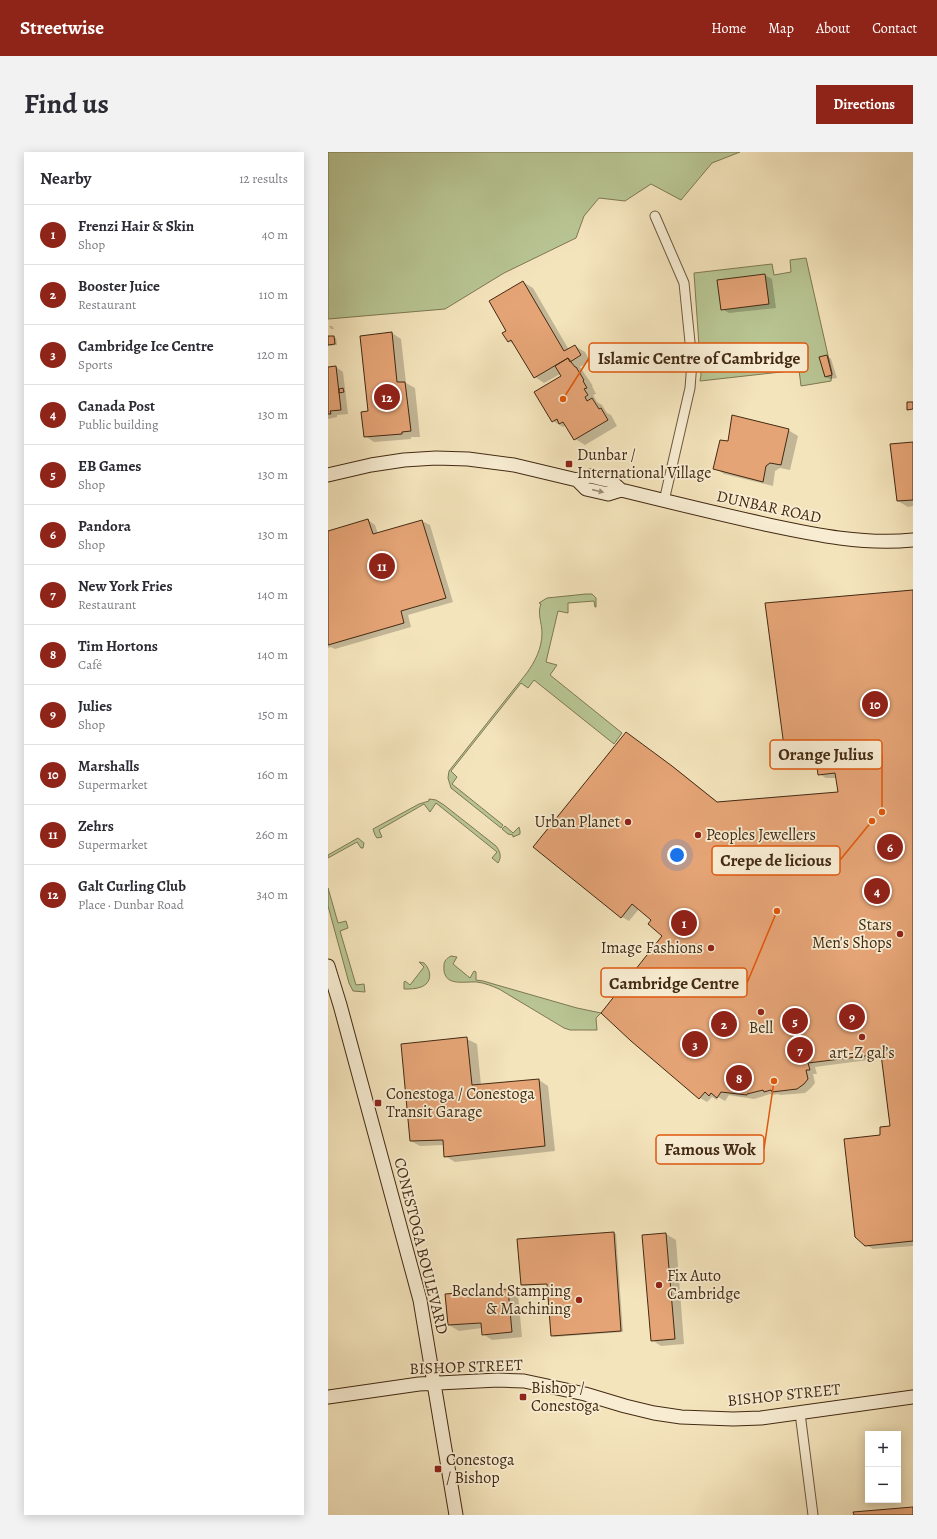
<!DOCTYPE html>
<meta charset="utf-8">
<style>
:root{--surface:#fff;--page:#f2f2f3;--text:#2b2b33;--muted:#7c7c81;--line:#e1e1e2;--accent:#8f2418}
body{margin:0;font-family:Alegreya,serif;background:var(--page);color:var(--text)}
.controls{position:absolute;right:12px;bottom:12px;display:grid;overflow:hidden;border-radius:0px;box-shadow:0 2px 10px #0003}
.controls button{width:36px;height:36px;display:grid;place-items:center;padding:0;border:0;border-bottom:1px solid var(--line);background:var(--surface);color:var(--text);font:20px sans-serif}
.you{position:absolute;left:349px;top:703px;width:14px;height:14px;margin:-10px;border:3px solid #fff;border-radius:50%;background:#1a73e8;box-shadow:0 0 0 6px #1a73e833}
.badge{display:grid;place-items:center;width:26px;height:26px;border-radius:50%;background:var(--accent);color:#fff;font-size:13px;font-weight:700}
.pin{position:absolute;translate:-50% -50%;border:2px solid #fff;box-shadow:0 1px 4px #0006}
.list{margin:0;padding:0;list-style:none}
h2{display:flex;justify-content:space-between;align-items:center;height:52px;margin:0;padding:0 16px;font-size:17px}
h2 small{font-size:13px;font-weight:400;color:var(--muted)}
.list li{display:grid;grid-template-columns:26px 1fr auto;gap:12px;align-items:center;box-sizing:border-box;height:60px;padding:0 16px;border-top:1px solid var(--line)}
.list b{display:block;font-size:15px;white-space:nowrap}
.list p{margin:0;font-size:13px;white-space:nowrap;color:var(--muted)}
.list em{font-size:13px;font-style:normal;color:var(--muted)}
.map{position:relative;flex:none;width:585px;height:1363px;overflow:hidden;border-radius:0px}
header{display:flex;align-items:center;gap:24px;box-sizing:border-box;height:56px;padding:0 20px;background:var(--accent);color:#fff}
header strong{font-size:19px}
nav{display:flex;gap:22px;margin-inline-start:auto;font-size:14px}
.intro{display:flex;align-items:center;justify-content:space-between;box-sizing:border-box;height:96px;padding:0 24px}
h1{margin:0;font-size:28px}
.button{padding:10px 18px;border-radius:0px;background:var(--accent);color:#fff;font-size:14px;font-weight:700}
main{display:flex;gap:24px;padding:0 24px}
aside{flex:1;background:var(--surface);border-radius:0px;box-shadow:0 2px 10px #0003}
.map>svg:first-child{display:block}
</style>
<header>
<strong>Streetwise</strong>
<nav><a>Home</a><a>Map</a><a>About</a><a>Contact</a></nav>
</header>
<div class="intro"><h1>Find us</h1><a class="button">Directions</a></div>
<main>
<aside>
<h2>Nearby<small>12 results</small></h2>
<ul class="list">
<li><span class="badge">1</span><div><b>Frenzi Hair &amp; Skin</b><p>Shop</p></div><em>40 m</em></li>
<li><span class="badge">2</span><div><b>Booster Juice</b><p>Restaurant</p></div><em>110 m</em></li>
<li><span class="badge">3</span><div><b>Cambridge Ice Centre</b><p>Sports</p></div><em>120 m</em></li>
<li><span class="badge">4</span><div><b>Canada Post</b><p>Public building</p></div><em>130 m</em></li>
<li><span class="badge">5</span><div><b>EB Games</b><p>Shop</p></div><em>130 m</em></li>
<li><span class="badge">6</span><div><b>Pandora</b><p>Shop</p></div><em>130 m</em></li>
<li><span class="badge">7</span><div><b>New York Fries</b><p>Restaurant</p></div><em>140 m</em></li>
<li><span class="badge">8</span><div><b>Tim Hortons</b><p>Café</p></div><em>140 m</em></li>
<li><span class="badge">9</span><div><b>Julies</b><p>Shop</p></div><em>150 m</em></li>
<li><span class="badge">10</span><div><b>Marshalls</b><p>Supermarket</p></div><em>160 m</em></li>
<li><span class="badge">11</span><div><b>Zehrs</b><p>Supermarket</p></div><em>260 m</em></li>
<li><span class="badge">12</span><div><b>Galt Curling Club</b><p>Place · Dunbar Road</p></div><em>340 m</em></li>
</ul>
</aside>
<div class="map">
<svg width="585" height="1363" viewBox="0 0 585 1363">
<rect width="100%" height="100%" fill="#f4e4bc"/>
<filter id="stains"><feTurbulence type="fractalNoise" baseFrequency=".005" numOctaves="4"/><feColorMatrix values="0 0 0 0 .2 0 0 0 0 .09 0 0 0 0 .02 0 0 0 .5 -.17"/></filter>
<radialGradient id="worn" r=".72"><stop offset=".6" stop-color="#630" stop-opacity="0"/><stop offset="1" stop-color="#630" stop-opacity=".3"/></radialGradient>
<path fill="#b8c593" stroke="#7e7853" d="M0,0h412l-28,11 -31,37 -30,-16 -26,17 -26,-3 -15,18 -8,22 -72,35 -59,36 -117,10z
M478,106l26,115 -1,8 -30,5 -2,-16 -99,11 1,-6 -7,-102 78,-9 2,11 17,-3 -1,-12z
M258,442h6l4,4v9h-1l-1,-6 -26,2v10l-10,-2 -12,51 11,3 -7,10 72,58 -8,11 -80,-64 -6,8 -7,-5 -70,88 6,6 -5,7 51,41 -2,3 -50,-40 -3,-10 1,-7 77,-97c9,-12 16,-26 16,-41 0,-10 -5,-20 -1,-29l-2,-1 8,-5z
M101,647l7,1 8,5 52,41c4,5 6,11 2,17l-6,-5 5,-6 -61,-49 -6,9 -6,-8 -45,26 3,7 -5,1 -2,-3 -2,-6 46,-25 10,-3z
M177,674l8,7 6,-6 1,4v3l-7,3v-2l-5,-1 -6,-5z
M30,686l6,5 -1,5h-2l-4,-6 -29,16v-3z
M0,736l10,35 8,-2 2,7 -8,3 16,54 8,-1 1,8 -12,-1 -4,-8 -21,-77z
M123,804l6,1 -4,7 17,14 4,-7 2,1v8l7,1 94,27 24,5 -5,5 1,12h-27l-6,-2 -65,-39c-7,-3 -14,-6 -22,-7 -13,-1 -35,6 -33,-17 0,-4 3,-7 7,-9z
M91,810l5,1c8,8 8,20 -3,24 -5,2 -12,2 -17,2v-7l1,-1 5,4 14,-18z"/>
<path fill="#0003" d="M437,123l7,4 4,29 -47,5 -7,-4z
M195,130l10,6 36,62 6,-4 10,6 5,9 -10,6 13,19h-1l4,8 -3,1 4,7 5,3 5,8 4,2 6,11 -32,19 -10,-6 -7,-12 -3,-1 -2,1 -10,-6 9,-44 -2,-3 -16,9 -9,-6 -19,-32 -8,-4v-10z
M1,174h3l2,3h-3z
M64,181l9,6 5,44 9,5 5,49h-9v2l-37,3 -9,-6 4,-24z
M0,185l8,1 1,7 -9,1z
M499,204l4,3 6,19 -7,1 -4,-2z
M8,215l7,5 5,42 -11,1v2l-9,2v-51z
M460,278l10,6 -8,34 -10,-2 -5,3 -2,15 -49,-12 -9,-6 14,-26z
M585,291v63l-5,1 -10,-6z
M40,368l7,5 3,9 44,-13 8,4 23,77 -45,13 3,12 -76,22 -4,-2 -3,1v-116z
M585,439v655l-40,3 -7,-4 15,-109 10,-9 -8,-69 -68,9 2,7h-4l2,9 -4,5 -6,5 -25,2 -2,-1 -6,1 -2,-1 -16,5 -25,-4 -4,6 -7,-4 -1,3 -5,-3 -5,5 -7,-4 -68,-58 32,-105 -12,-15 -13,-11 -10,12 -7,-4 11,-179 46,33 40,32 120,-10 -2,-15h-11l-7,-4 -3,-19 -23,3 -7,-4z
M139,887l10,5 4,41 58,-5 9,6 7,65 -100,11 -10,-6 -1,-11 -24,1 -9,-5z
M286,1081l2,1 7,98 -69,5 -2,-2 -4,-51 -24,2 -2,-1z
M338,1082l10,6 8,104 -23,2 -9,-6 -9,-104z
M180,1138l10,5 4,42 -30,3 -9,-6 -1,-6 -23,3 -10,-6 -3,-30z"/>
<path fill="#e5a476" stroke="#432a13" d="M437,122l4,30 -48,6 -4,-30z
M195,129l41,70 11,-6 6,10 -11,7 -2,-4 -34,20 -23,-38 -3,2 -6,-9 4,-2 -17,-30z
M64,180l5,50h8l6,49 -9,1v2l-38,3 -3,-25 7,-1 -8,-75z
M0,184h6l1,8 -7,1z
M499,203l5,20 -7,2 -6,-20z
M240,206l7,9h1l8,13 -1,1 4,7 -3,1 4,6 -3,2 2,4 5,-3 7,11 2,-1 7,12 -34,20 -11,-18 -4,2 -2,-5 -5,3 -18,-30 27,-16 -6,-10z
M8,214l5,44 -11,1 1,3h-3v-47z
M15,236l1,4 -5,1v-4z
M579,250h6v7l-6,1z
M404,263l57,14 -8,36 -11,-2 -4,3 -3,16 -50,-13 7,-29 8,1z
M585,290v58l-16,1 -7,-57z
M40,367l5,15 49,-14 24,78 -45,13 3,12 -76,22v-114z
M585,438v651l-48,5 -10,-9 -11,-98 36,-4v-8l10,-1 -9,-72 -73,9 2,7h-4l2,9 -4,5 -7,5 -25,3 -1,-2 -7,2 -1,-2 -16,4v1l-26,-3 -4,6 -6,-5 -2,3 -4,-4 -6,7 -68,-58 -30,-28 61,-77 -14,-12 3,-4 -19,-16 -11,14 -88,-71 93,-115 46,34 45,36 121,-10 -3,-19 -17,2 -3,-24 -30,3 -20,-151z
M139,885l5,48 67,-6 6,67 -101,11 -1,-17 -33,1 -9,-97z
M286,1080l7,99 -70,5 -4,-52 -26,1 -4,-46z
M338,1081l9,106 -24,2 -9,-106z
M180,1137l4,43 -30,3 -1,-12 -33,2 -3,-31z
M585,1355v8h-59l-1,-3z"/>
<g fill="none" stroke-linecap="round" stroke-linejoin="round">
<g stroke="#6f583d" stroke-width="11">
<path id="street" d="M327,64l29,67 8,79 -2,26 -26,113
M472,1261l13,102"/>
</g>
<g stroke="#432a13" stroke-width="15">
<path id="secondary" d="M0,323l43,-10 33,-5 32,-2 32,1 46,6 63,15 9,9 22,5 13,-4c49,12 98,24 148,35 47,10 95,20 144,15
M249,328l13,-4 12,3 9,2 10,9
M0,814l12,39 80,295 36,215
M0,1245l91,-13 79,-4 26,1 61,13 40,12 29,7 27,4 52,2 28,-1 152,-21"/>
</g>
<use href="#street" stroke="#f8edd3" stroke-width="9"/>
<use href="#secondary" stroke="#f8edd3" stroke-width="13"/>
</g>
<defs><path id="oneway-solid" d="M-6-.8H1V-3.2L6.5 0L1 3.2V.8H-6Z"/></defs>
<use fill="#9e8c73" href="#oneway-solid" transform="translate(270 339) rotate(13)"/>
<g fill="#8f2418" stroke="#f8edd3" stroke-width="1.5">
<rect x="237" y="308" width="8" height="8" rx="2"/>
<circle cx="300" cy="670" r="4"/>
<circle cx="370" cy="683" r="4"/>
<circle cx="572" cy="782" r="4"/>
<circle cx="383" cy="796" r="4"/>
<circle cx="433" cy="860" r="4"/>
<circle cx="534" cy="885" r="4"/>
<rect x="46" y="947" width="8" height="8" rx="2"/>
<circle cx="331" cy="1133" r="4"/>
<circle cx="251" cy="1148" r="4"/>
<rect x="191" y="1241" width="8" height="8" rx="2"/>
<rect x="106" y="1313" width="8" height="8" rx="2"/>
</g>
<g text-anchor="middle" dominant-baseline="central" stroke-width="3.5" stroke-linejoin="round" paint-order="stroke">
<g font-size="16" fill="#432a13" stroke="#f8edd3" text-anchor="start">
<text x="249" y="303">Dunbar /<tspan x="249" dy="18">International Village</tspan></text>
<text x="292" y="670" text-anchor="end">Urban Planet</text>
<text x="378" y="683">Peoples Jewellers</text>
<text x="564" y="773" text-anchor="end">Stars<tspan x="564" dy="18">Men's Shops</tspan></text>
<text x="375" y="796" text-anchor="end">Image Fashions</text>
<text x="433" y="876" text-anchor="middle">Bell</text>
<text x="534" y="901" text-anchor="middle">art-Z gal’s</text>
<text x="58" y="942">Conestoga / Conestoga<tspan x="58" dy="18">Transit Garage</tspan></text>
<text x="339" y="1124">Fix Auto<tspan x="339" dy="18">Cambridge</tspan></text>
<text x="243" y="1139" text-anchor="end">Becland Stamping<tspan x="243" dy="18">&amp; Machining</tspan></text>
<text x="203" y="1236">Bishop /<tspan x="203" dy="18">Conestoga</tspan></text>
<text x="118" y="1308">Conestoga<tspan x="118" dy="18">/ Bishop</tspan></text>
</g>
<g font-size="16" fill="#432a13" stroke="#f8edd3">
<text transform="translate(441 355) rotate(12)">DUNBAR ROAD</text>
<text transform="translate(93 1094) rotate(76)">CONESTOGA BOULEVARD</text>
<text transform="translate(138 1215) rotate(-2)">BISHOP STREET</text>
<text transform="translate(456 1243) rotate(-6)">BISHOP STREET</text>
</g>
</g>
<path fill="none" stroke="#e0570c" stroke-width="1.5" d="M235 247L261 206M554 660L554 602M544 669L512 708M449 759L419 831M446 929L436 997"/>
<g fill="#e0570c" stroke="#f8edd3" stroke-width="1.5">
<circle cx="235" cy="247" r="4"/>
<circle cx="554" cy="660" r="4"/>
<circle cx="544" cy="669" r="4"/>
<circle cx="449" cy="759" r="4"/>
<circle cx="446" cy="929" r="4"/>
</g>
<g fill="#f8edd3" stroke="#e0570c" stroke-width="1.5">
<rect x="261" y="191" width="219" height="29" rx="4"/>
<rect x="442" y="588" width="112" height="29" rx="4"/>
<rect x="384" y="694" width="128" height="29" rx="4"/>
<rect x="273" y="816" width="146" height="29" rx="4"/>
<rect x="328" y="983" width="108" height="29" rx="4"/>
</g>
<g font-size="17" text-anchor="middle" font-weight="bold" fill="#432a13">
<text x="371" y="212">Islamic Centre of Cambridge</text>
<text x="498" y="608">Orange Julius</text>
<text x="448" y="714">Crepe de licious</text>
<text x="346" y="837">Cambridge Centre</text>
<text x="382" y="1003">Famous Wok</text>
</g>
<rect width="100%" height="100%" filter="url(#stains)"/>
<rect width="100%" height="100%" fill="url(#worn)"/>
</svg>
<div class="controls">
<button>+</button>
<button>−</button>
</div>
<div class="you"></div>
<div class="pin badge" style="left:356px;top:771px">1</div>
<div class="pin badge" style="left:396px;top:872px">2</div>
<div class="pin badge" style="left:367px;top:892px">3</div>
<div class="pin badge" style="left:549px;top:739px">4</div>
<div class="pin badge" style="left:467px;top:869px">5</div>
<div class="pin badge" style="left:562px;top:695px">6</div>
<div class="pin badge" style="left:472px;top:898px">7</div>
<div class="pin badge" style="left:411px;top:926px">8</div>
<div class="pin badge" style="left:524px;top:865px">9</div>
<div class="pin badge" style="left:547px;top:552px">10</div>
<div class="pin badge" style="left:54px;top:414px">11</div>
<div class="pin badge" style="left:59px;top:245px">12</div>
</div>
</main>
